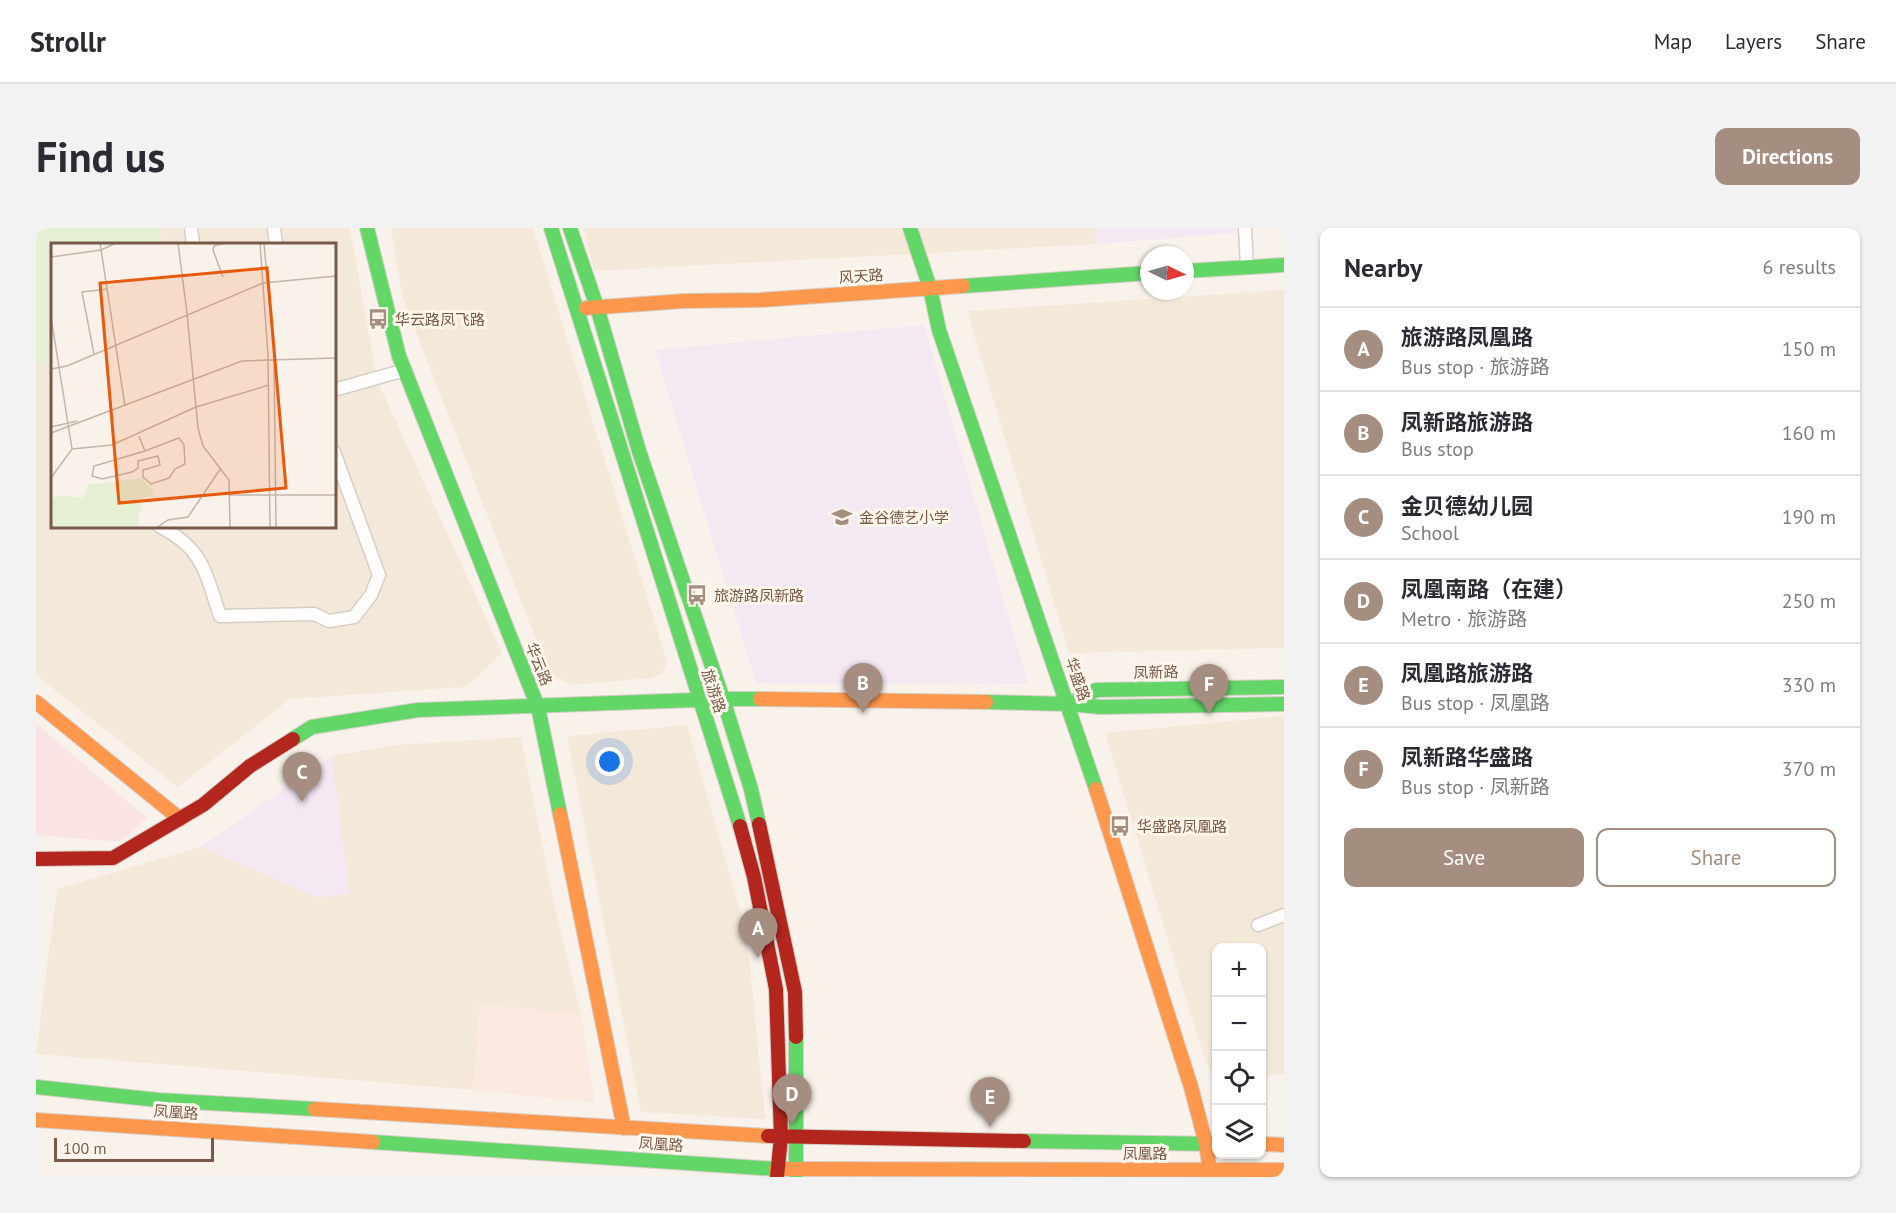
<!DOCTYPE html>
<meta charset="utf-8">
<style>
:root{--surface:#fff;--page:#f2f2f3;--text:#2b2b33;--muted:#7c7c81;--line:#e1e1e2;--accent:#a58e80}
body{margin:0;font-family:"PT Sans","Noto Sans SC",sans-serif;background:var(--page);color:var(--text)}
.controls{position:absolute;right:18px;bottom:18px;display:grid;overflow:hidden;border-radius:12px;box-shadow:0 2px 4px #0004}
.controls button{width:54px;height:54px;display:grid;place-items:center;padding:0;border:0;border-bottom:2px solid var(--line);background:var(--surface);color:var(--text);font:30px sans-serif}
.compass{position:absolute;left:1104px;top:18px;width:54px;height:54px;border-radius:50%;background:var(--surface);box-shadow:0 2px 4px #0004;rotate:95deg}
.scale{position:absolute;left:18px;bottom:15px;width:160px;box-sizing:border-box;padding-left:6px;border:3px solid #785847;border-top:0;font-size:16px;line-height:21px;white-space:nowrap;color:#785847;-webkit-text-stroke:4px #fff7ec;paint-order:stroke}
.you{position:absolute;left:574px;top:534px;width:21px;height:21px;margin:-15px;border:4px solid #fff;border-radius:50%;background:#1a73e8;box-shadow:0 0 0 9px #1a73e833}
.badge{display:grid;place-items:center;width:39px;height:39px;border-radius:50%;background:var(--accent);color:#fff;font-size:20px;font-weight:700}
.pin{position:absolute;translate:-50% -50px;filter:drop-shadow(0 2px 3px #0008)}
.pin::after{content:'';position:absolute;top:32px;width:21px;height:18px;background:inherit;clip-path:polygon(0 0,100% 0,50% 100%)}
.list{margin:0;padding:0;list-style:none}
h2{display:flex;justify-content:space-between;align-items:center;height:78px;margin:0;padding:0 24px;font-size:26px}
h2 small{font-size:20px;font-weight:400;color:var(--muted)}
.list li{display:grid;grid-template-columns:39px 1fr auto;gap:18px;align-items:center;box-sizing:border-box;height:84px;padding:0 24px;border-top:2px solid var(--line)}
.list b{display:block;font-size:22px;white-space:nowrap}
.list p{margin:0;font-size:20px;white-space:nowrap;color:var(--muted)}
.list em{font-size:20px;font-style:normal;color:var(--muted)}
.actions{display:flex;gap:12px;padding:18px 24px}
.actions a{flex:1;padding:14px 0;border:2px solid var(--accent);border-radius:12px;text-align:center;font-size:21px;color:var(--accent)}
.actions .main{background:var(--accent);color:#fff}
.icon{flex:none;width:33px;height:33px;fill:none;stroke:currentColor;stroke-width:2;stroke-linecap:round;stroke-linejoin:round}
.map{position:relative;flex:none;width:1248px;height:949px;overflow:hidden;border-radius:12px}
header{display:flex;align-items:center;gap:36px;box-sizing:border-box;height:84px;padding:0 30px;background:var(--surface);border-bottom:2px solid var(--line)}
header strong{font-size:28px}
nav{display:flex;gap:33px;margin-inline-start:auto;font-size:21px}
.intro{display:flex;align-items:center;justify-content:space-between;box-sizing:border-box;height:144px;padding:0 36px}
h1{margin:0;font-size:42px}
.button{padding:15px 27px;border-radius:12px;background:var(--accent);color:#fff;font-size:21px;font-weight:700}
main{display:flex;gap:36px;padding:0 36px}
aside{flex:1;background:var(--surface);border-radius:12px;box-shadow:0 2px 4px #0004}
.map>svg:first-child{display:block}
</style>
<header>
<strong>Strollr</strong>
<nav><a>Map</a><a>Layers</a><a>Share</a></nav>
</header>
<div class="intro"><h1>Find us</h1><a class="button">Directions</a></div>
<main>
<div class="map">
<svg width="1248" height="949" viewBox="0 0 1248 949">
<rect width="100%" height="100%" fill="#f8f2ea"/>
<path fill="#f4e8d9" d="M124,0h190l27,152 125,273 -36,34 -176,12 -112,88 -142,-112v-313l14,4 2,11v149h282v-282h-173z
M355,0h142l134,434 -4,11 -12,5 -80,7 -22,-12 -146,-374z
M548,0h511l1,16 -502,27z
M1248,62v358l-215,5 -102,-342z
M1248,488v358l-22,1v-127h-46v127h-5l-13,-37 -93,-305z
M651,497l60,210 18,184 -124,-7 -74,-376z
M485,509l31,157 29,121 -101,-11 -7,86 -437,-36 21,-165 144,-42 131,-91 63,-11z"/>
<path fill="#fce9e0" d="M444,776l101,11 14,88 -122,-13z"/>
<path fill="#f4e8f3" d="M1059,0h155v4l-154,12z
M888,97l104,359 -272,-1 -101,-333z
M296,528l17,137 -30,5 -118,-51z"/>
<path fill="#fae3e2" d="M0,496l111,94 -28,24 -83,-7z"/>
<path fill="#e4efd3" d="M0,0h124l1,16h-109v133l-2,-11 -14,-4z"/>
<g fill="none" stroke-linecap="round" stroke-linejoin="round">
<g stroke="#d6cec6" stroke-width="15">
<path id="street" d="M155,0l2,16
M238,0l2,16
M1209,0l2,39
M298,162l71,-20
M123,298c45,23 46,46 61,90l94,-2 15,7 25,-4 17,-22 8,-20 -45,-123
M1222,697l26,-10"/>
</g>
<g stroke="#d7cec6" stroke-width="16">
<path id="fast" d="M331,0l32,128 139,351 22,107
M515,0l189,598
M534,0l27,79 42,144 84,248 28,90 8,35
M874,0l20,60 9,42 157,459
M1149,43l99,-6
M927,58l186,-13
M950,474l83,2 31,3 184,-3
M1033,476l27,-14 188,-3
M257,511l19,-12 106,-17 305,-11h37
M760,809v140
M0,859l122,13 157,9
M988,913l192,3
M337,914l403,27"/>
</g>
<g stroke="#d7cec6" stroke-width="16">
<path id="slow" d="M550,80l98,-7 76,-1 203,-14
M724,471l226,3
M0,474l144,117
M1060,561l95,298 15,57 5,33
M524,586l64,314
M279,881l453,27
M0,892l337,22
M1226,916l22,1
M740,941l508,1"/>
</g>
<g stroke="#d7cec6" stroke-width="16">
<path id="jam" d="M723,596l36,168 1,45
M704,598l14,51 22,112 5,148 -4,40
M0,631l77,-1 90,-53 47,-39 43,-27
M732,908l256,5"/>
</g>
<use href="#street" stroke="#fefdfc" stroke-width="12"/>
<use href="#fast" stroke="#63d668" stroke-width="14"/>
<use href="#slow" stroke="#ff974d" stroke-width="14"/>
<use href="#jam" stroke="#b3261e" stroke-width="14"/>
</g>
<defs>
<g id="bus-bare" transform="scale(1.62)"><path d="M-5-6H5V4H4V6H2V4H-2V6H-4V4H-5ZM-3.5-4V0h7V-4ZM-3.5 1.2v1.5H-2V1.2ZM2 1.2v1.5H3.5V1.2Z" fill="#a58e80" stroke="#fff7ec" stroke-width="2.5" paint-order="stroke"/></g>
<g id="school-bare" transform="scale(1.62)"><path d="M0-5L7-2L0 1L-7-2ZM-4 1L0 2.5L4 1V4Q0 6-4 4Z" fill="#a58e80" stroke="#fff7ec" stroke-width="2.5" paint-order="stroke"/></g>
</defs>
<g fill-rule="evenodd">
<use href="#bus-bare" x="342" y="91"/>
<use href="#school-bare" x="806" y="289"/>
<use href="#bus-bare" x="661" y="367"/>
<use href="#bus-bare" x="1084" y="598"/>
</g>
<g text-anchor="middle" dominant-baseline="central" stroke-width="6" stroke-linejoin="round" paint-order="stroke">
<g font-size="15" fill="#785847" stroke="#fff7ec">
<text transform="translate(825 48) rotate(-4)">风天路</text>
<text transform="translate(503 436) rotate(68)">华云路</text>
<text transform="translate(1120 444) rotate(-1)">凤新路</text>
<text transform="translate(1042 451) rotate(71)">华盛路</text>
<text transform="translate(678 463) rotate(72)">旅游路</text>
<text transform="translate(140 884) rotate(4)">凤凰路</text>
<text transform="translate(625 916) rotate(4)">凤凰路</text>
<text x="1109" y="925">凤凰路</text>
</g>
<g font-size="15" fill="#785847" stroke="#fff7ec" text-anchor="start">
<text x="359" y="91">华云路凤飞路</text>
<text x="823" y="289">金谷德艺小学</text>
<text x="678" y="367">旅游路凤新路</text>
<text x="1101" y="598">华盛路凤凰路</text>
</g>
</g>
<g transform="translate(15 15)">
<rect width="285" height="285" fill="#f8f2ea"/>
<path d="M91,235l13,16 -12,4 -6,30h-86v-29l10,-4 22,3 5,-13z" fill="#e4efd3"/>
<path fill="none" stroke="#c5b4a9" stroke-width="1.5" d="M49,0l25,163M127,0l9,70M181,0h24M209,0l8,112 2,173M213,0l10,111 2,174M0,14l50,-7 15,-7M172,34l-10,-27 1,-4 11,-3M136,70l11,115 5,18 26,34 1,48M0,74l21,132 -21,29M43,111l-12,-62 26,-3M0,126l16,-3 196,-83 73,-7M0,184l26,-6M0,190l191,-72 94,-3M88,193l6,15 -51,15 -2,10 10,3 30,-7 6,-4v-7l20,-5 2,9 -17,5v7l8,7 18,-6 6,-9 10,-5 -1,-19 -5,-7 -34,13M21,206l40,-4 84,-38 73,-22M179,252h106M105,285l12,-8 20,-3 33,-49"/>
<path fill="#e8590c" fill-opacity="0.15" stroke="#e8590c" stroke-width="3" d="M216,25l19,220 -167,15 -19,-220z"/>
<rect width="285" height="285" fill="none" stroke="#785847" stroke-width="3"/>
</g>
</svg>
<div class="controls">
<button>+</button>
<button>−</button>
<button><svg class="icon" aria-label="locate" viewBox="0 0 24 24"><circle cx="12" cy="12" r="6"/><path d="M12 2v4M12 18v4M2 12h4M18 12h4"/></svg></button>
<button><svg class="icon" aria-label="layers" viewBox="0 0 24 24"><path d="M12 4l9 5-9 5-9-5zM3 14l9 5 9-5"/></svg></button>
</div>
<svg class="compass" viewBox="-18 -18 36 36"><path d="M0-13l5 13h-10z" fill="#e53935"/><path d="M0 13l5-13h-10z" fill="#7c7c81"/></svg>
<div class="scale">100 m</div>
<div class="you"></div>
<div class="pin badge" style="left:722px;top:730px">A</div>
<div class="pin badge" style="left:827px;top:485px">B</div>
<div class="pin badge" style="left:266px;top:574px">C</div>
<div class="pin badge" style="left:756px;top:896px">D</div>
<div class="pin badge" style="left:954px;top:899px">E</div>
<div class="pin badge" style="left:1173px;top:486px">F</div>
</div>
<aside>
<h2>Nearby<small>6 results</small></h2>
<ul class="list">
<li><span class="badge">A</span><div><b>旅游路凤凰路</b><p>Bus stop · 旅游路</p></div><em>150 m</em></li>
<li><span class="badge">B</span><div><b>凤新路旅游路</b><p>Bus stop</p></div><em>160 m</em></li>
<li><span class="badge">C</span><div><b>金贝德幼儿园</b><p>School</p></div><em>190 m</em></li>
<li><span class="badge">D</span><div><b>凤凰南路（在建）</b><p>Metro · 旅游路</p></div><em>250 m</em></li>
<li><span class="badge">E</span><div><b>凤凰路旅游路</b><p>Bus stop · 凤凰路</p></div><em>330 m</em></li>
<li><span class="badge">F</span><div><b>凤新路华盛路</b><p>Bus stop · 凤新路</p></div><em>370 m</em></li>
</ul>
<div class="actions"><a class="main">Save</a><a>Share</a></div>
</aside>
</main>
